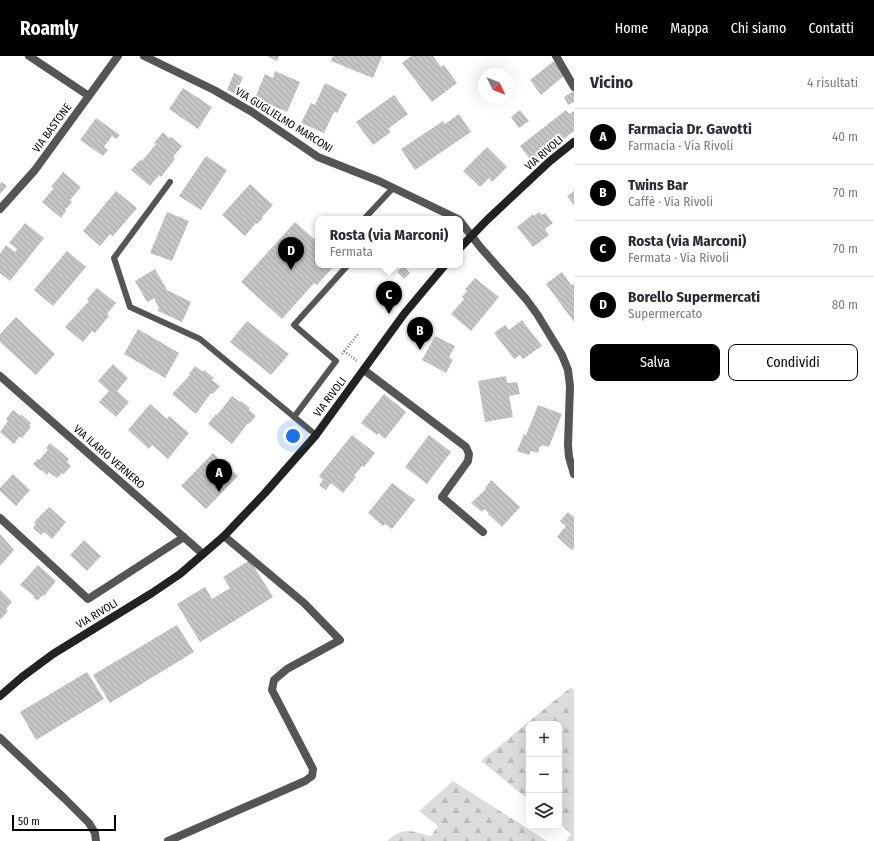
<!DOCTYPE html>
<html lang="it">
<meta charset="utf-8">
<style>
:root{--surface:#fff;--page:#f2f2f3;--text:#2b2b33;--muted:#7c7c81;--line:#e1e1e2;--accent:#000}
body{margin:0;font-family:"Fira Sans Condensed",sans-serif;background:var(--page);color:var(--text)}
.controls{position:absolute;right:12px;bottom:12px;display:grid;overflow:hidden;border-radius:8px;box-shadow:0 4px 16px #0002}
.controls button{width:36px;height:36px;display:grid;place-items:center;padding:0;border:0;border-bottom:1px solid var(--line);background:var(--surface);color:var(--text);font:20px sans-serif}
.compass{position:absolute;left:478px;top:12px;width:36px;height:36px;border-radius:50%;background:var(--surface);box-shadow:0 4px 16px #0002;rotate:133deg}
.scale{position:absolute;left:12px;bottom:10px;width:104px;box-sizing:border-box;padding-left:4px;border:2px solid #000;border-top:0;font-size:11px;line-height:14px;white-space:nowrap;color:#000;-webkit-text-stroke:3px #fff;paint-order:stroke}
.you{position:absolute;left:293px;top:380px;width:14px;height:14px;margin:-10px;border:3px solid #fff;border-radius:50%;background:#1a73e8;box-shadow:0 0 0 6px #1a73e833}
.badge{display:grid;place-items:center;width:26px;height:26px;border-radius:50%;background:var(--accent);color:#fff;font-size:13px;font-weight:700}
.pin{position:absolute;translate:-50% -33px;filter:drop-shadow(0 1px 2px #0008)}
.pin::after{content:'';position:absolute;top:21px;width:14px;height:12px;background:inherit;clip-path:polygon(0 0,100% 0,50% 100%)}
.popup{position:absolute;left:315px;top:160px;width:148px;height:52px;box-sizing:border-box;display:grid;place-content:center;border-radius:8px;background:var(--surface);filter:drop-shadow(0 1px 3px #0005);font-size:13px;white-space:nowrap;color:var(--muted)}
.popup b{font-size:15px;color:var(--text)}
.popup::after{content:'';position:absolute;left:50%;top:100%;margin-left:-8px;border:8px solid transparent;border-top-color:var(--surface)}
.list{margin:0;padding:0;list-style:none}
h2{display:flex;justify-content:space-between;align-items:center;height:52px;margin:0;padding:0 16px;font-size:17px}
h2 small{font-size:13px;font-weight:400;color:var(--muted)}
.list li{display:grid;grid-template-columns:26px 1fr auto;gap:12px;align-items:center;box-sizing:border-box;height:56px;padding:0 16px;border-top:1px solid var(--line)}
.list b{display:block;font-size:15px;white-space:nowrap}
.list p{margin:0;font-size:13px;white-space:nowrap;color:var(--muted)}
.list em{font-size:13px;font-style:normal;color:var(--muted)}
.actions{display:flex;gap:8px;padding:12px 16px}
.actions a{flex:1;padding:9px 0;border:1px solid var(--accent);border-radius:8px;text-align:center;font-size:14px;color:var(--accent)}
.actions .main{background:var(--accent);color:#fff}
.icon{flex:none;width:22px;height:22px;fill:none;stroke:currentColor;stroke-width:2;stroke-linecap:round;stroke-linejoin:round}
.map{position:relative;flex:none;width:574px;height:785px;overflow:hidden}
header{display:flex;align-items:center;gap:24px;box-sizing:border-box;height:56px;padding:0 20px;background:var(--accent);color:#fff}
header strong{font-size:19px}
nav{display:flex;gap:22px;margin-inline-start:auto;font-size:14px}
main{display:flex}
aside{flex:1;background:var(--surface)}
.map>svg:first-child{display:block}
</style>
<header>
<strong>Roamly</strong>
<nav><a>Home</a><a>Mappa</a><a>Chi siamo</a><a>Contatti</a></nav>
</header>
<main>
<div class="map">
<svg width="574" height="785" viewBox="0 0 574 785">
<defs>
<pattern id="forest-firs" width="22" height="20" patternUnits="userSpaceOnUse"><rect width="22" height="20" fill="#dcdcdc"/><path d="M5 1l3.5 6h-7zM16 11l3.5 6h-7z" fill="#bbb"/></pattern>
<pattern id="building-back-hatch" width="6" height="6" patternUnits="userSpaceOnUse"><rect width="6" height="6" fill="#c4c4c4"/><path d="M-1 5l2 2M0 0l6 6M5-1l2 2" fill="none" stroke="#a7a7a7"/></pattern>
</defs>
<rect width="100%" height="100%" fill="#fff"/>
<path fill="url(#forest-firs)" d="M570,632l4,1v152h-8l5,-7 -12,-11v-99h-30v76l-48,-39z
M453,725l94,60h-160c18,-16 24,-9 44,-5l7,-10 -19,-15z"/>
<path fill="url(#building-back-hatch)" d="M267,0h12l-2,5z
M333,0h49l-9,22 -42,-17z
M411,0h22l8,11 3,-2 13,18 -25,19 -30,-39z
M554,5l11,14 -24,20 -11,-15z
M275,15l25,11 -13,30 -32,-14 10,-24 8,4z
M234,17l9,4 -7,17 -9,-4z
M325,27l22,11 -10,19 -3,-1 -10,21 -23,-10 10,-20 4,2z
M183,32l29,19 -14,22 -29,-20z
M574,35v11l-6,3 -4,-8z
M394,39l14,19 -20,15 3,3 -18,13 -17,-23z
M520,54l9,11 -10,7 -8,-11z
M566,54l3,4 5,-3v20l-41,32 -13,-17z
M459,58l12,18 -56,38 -14,-21 42,-28 2,3z
M96,62l24,17 -4,4 -4,-3 -8,11 4,3 -5,6 -23,-16z
M163,76l6,6 2,-1 11,9 -9,11 2,2 -14,18 -2,-2 -9,11 -19,-16 9,-10 2,1 14,-17 -2,-1z
M487,91l20,20 -15,15 -3,-4 -9,9 -17,-16z
M206,100l21,14 -26,40 -22,-14z
M63,116l18,15 -11,13 2,2 -7,8 1,1 -5,7 -19,-16 12,-14 -3,-1z
M2,126l5,4 -7,8v-10z
M250,128l23,21 -11,12 1,1 -6,6 -1,-1 -11,13 -23,-21z
M116,135l21,17 -24,28 -3,-2 -10,12 -17,-15z
M574,135v14l-7,-9z
M167,156l22,9 -17,40 -22,-8z
M539,156l3,3 3,-2 8,10 -8,6 4,6 -16,12 -16,-20 16,-13 1,2z
M295,166l19,17 4,-5v31h17l-18,20 -3,-2 -32,36 -41,-37z
M25,167l19,15 -34,43 -10,-8v-19l6,-9 9,7 2,-3 -8,-6z
M67,195l19,16 -33,39 -19,-16z
M403,210l7,7 -6,6 -7,-7z
M155,213l12,21 24,12 -9,20 -24,-11 1,-3 -5,-10 -7,4 -12,-21z
M562,216l9,13 3,-1v38l-28,-38z
M475,222l24,19 -28,34 -20,-17 13,-15 -2,-2 5,-6 -2,-2z
M97,232l19,15 -9,11 2,2 -14,17 -3,-2 -9,11 -18,-15 24,-26 -2,-2z
M16,261l39,37 -19,21 -36,-33v-8z
M522,264l20,26 -19,13 -3,-4 -6,4 -20,-26 11,-8 4,5z
M247,265l42,33 -18,21 -41,-33z
M138,273l41,24 -14,25 -41,-24z
M435,280l20,10 -6,11 4,3 -7,13 -24,-13z
M113,308l15,14 -11,13 12,11 -13,15 -17,-15 10,-11 -11,-10z
M195,310l8,6 1,-2 10,8 -2,2 8,6 -7,8 -2,-1 -15,21 -24,-20 18,-19 -1,-1z
M506,320l1,7 10,-1 3,12 -11,2 4,21 -28,5 -7,-41z
M384,338l22,18 -21,27 -7,-6 -1,2 -16,-12z
M232,340l8,6 1,-1 9,7 -1,2 7,6 -7,8 -1,-1 -16,21 -24,-20 8,-10 1,1z
M150,348l17,15 2,-3 20,17 -21,26 -16,-14 -3,4 -21,-19z
M538,349l24,9 -13,33 -6,-2 -1,1h-2l-2,7 -7,-2 -2,4 -12,-4 7,-17 2,1z
M13,354l7,6 1,-2 10,9 -2,3 2,1 -9,11 -2,-2 -6,8 -14,-12 8,-11 -2,-2z
M352,379l23,18 -11,14 -2,-1 -8,10 2,1 -13,16 -12,-10 -5,7 -7,-5 4,-5 -4,-4z
M429,379l22,17 -24,32 -22,-17z
M50,387l19,16 -2,3 4,4 -7,8 -2,-1 -5,5 -7,-5 -1,-1 -2,3 -5,-5 -1,1 -8,-7 5,-5 1,1 9,-10 -2,-2z
M213,397l8,8 3,-3 7,6 -3,3 10,9 -32,33 -25,-23z
M13,418l17,16 -14,16 -16,-15v-3z
M491,424l29,27 -18,20 -14,-13 1,-1 -5,-4 -2,3 -11,-9 15,-14 -1,-1z
M392,427l23,17 -23,29 -7,-5 -2,2 -15,-13z
M49,451l17,15 -14,17 -8,-7 -3,3 -8,-7 3,-4 -2,-2z
M568,456l6,5v31l-2,2 -15,-13 9,-11 -6,-5z
M0,478l14,16 -14,16z
M84,484l17,16 -14,15 -17,-16z
M250,504l23,37 -73,45 -23,-38 28,-17 7,12 18,-11 -7,-11z
M38,509l18,16 -12,15 -1,-1 -6,6 -4,-4 1,-1 -14,-11z
M0,534l12,12 -6,7 2,2 -8,9z
M177,569l17,27 -84,51 -17,-28z
M87,616l17,27 -68,41 -16,-28z"/>
<g fill="none" stroke-linecap="round" stroke-linejoin="round">
<path stroke="#777" stroke-width="2.5" stroke-dasharray="1 2" stroke-linecap="butt" d="M344,295l13,10
M342,298l16,-20"/>
<path stroke="#555" stroke-width="6" d="M170,126l-56,76 16,49 70,32 116,96
M364,163l29,-31
M294,361l42,-56 -42,-36 54,-60"/>
<path stroke="#555" stroke-width="8" d="M29,0l60,40
M144,0l70,34 38,22 66,45 61,24 79,38
M556,0l18,31
M0,153l35,-39 83,-114
M460,165l21,27 45,51 11,15 25,41 6,15 2,16 -2,59 1,12 5,17
M364,314l102,77 3,7 -1,7 -26,36 41,35
M0,320l203,178
M0,462l88,81 96,-62
M0,682l64,60 25,25 6,10 1,8
M168,785l137,-60 7,-5 1,-7 -41,-79 2,-10 13,-11 53,-29 -36,-37 -80,-67"/>
<path stroke="#222" stroke-width="8" d="M460,192l27,-28 63,-59 24,-19
M0,640l22,-19 31,-23 99,-61 28,-19 44,-38 41,-43 51,-58 88,-121 41,-49"/>
</g>
<g text-anchor="middle" dominant-baseline="central" stroke-width="4" stroke-linejoin="round" paint-order="stroke">
<g font-size="11" fill="#000" stroke="#fff">
<text transform="translate(284 64) rotate(32)">VIA GUGLIELMO MARCONI</text>
<text transform="translate(52 72) rotate(-54)">VIA BASTONE</text>
<text transform="translate(544 97) rotate(-41)">VIA RIVOLI</text>
<text transform="translate(330 341) rotate(-53)">VIA RIVOLI</text>
<text transform="translate(109 401) rotate(41)">VIA ILARIO VERNERO</text>
<text transform="translate(97 558) rotate(-31)">VIA RIVOLI</text>
</g>
</g>
</svg>
<div class="controls">
<button>+</button>
<button>−</button>
<button><svg class="icon" aria-label="layers" viewBox="0 0 24 24"><path d="M12 4l9 5-9 5-9-5zM3 14l9 5 9-5"/></svg></button>
</div>
<svg class="compass" viewBox="-18 -18 36 36"><path d="M0-13l5 13h-10z" fill="#e53935"/><path d="M0 13l5-13h-10z" fill="#7c7c81"/></svg>
<div class="scale">50 m</div>
<div class="you"></div>
<div class="pin badge" style="left:219px;top:436px">A</div>
<div class="pin badge" style="left:420px;top:294px">B</div>
<div class="pin badge" style="left:389px;top:258px">C</div>
<div class="popup"><b>Rosta (via Marconi)</b>Fermata</div>
<div class="pin badge" style="left:291px;top:214px">D</div>
</div>
<aside>
<h2>Vicino<small>4 risultati</small></h2>
<ul class="list">
<li><span class="badge">A</span><div><b>Farmacia Dr. Gavotti</b><p>Farmacia · Via Rivoli</p></div><em>40 m</em></li>
<li><span class="badge">B</span><div><b>Twins Bar</b><p>Caffè · Via Rivoli</p></div><em>70 m</em></li>
<li><span class="badge">C</span><div><b>Rosta (via Marconi)</b><p>Fermata · Via Rivoli</p></div><em>70 m</em></li>
<li><span class="badge">D</span><div><b>Borello Supermercati</b><p>Supermercato</p></div><em>80 m</em></li>
</ul>
<div class="actions"><a class="main">Salva</a><a>Condividi</a></div>
</aside>
</main>
